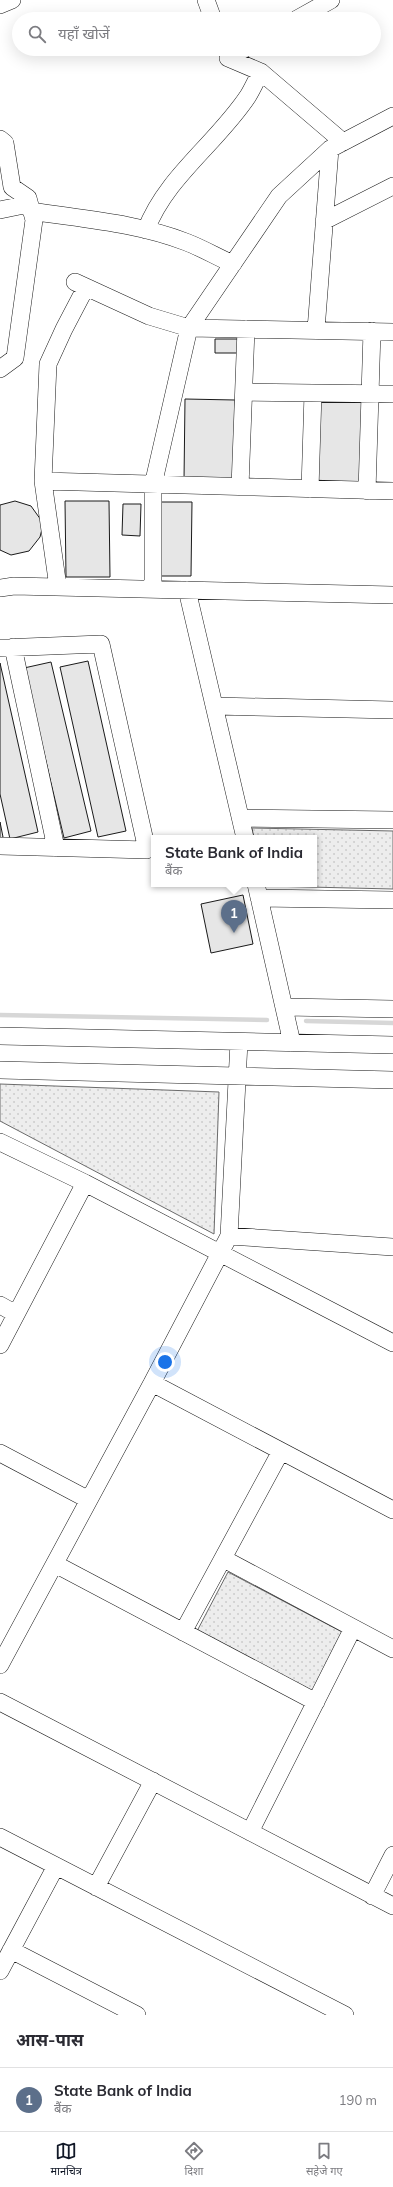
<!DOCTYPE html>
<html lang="hi">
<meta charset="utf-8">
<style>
:root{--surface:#fff;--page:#f7f7f7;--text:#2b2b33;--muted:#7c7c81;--line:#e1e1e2;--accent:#111827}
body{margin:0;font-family:Mulish,"Noto Sans Devanagari",sans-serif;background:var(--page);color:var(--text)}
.you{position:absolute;left:165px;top:1362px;width:14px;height:14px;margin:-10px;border:3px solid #fff;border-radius:50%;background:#1a73e8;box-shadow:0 0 0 6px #1a73e833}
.badge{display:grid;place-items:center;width:26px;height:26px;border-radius:50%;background:var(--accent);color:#fff;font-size:13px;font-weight:700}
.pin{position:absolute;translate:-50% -33px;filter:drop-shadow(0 1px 2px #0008)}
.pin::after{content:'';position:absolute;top:21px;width:14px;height:12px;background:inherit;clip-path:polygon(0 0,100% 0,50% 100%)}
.popup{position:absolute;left:151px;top:835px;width:166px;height:52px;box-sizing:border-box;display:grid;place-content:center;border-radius:0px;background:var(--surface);filter:drop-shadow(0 1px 3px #0005);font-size:13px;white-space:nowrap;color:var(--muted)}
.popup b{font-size:15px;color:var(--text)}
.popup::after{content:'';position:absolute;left:50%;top:100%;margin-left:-8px;border:8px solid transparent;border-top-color:var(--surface)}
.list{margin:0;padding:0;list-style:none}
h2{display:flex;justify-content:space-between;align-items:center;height:52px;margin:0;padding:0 16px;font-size:17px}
h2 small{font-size:13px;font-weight:400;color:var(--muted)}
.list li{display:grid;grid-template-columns:26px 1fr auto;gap:12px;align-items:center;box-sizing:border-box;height:64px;padding:0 16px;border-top:1px solid var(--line)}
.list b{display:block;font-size:15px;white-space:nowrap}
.list p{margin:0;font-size:13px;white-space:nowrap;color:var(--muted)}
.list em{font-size:13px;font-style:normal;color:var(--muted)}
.icon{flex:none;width:22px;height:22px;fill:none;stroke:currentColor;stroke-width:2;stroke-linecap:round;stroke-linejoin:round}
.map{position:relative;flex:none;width:393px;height:2015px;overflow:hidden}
.search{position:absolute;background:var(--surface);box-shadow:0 4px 16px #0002;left:12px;right:12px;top:12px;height:44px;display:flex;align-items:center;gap:10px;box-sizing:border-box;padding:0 14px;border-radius:22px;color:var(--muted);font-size:15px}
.sheet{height:116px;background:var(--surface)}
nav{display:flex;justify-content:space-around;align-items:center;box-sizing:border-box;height:56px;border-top:1px solid var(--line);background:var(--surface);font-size:11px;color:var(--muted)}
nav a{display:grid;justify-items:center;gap:2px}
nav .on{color:var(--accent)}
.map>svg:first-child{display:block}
</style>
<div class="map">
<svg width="393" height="2015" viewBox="0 0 393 2015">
<defs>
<pattern id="park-dots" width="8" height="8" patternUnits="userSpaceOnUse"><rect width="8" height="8" fill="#ededed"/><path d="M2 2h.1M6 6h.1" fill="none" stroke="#cbcbcb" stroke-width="1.8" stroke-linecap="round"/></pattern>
</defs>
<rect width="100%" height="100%" fill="#fff"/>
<path fill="url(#park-dots)" stroke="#6a6a6a" d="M252,828l141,3v58l-127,-3v-2h48v-46h-60z
M0,1084l219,8 -5,142 -214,-113z
M228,1572l116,61 -32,61 -116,-61z"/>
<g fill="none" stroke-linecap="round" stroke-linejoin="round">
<path stroke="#d7d7d7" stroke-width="4.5" d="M0,1015l267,5
M306,1021l87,2"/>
</g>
<path fill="#e6e6e6" stroke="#1a1a1a" d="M215,339h24v14h-24z
M316,398l46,1 -2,86 -46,-1z
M185,399l50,1 -1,81 -50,-1z
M15,501l16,5 10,14 1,9 -2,8 -11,14 -18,4 -11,-5v-45z
M65,501h44l1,76h-44z
M160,502h32l-1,74h-32z
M123,504h18l-1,32 -18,-1z
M88,661l38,170 -28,6 -38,-170z
M51,662l40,169 -27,7 -40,-170z
M0,663l38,169 -28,7 -10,-45z
M0,822l3,15 -3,1z
M243,895l10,49 -42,9 -10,-49z"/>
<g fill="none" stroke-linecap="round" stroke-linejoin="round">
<g stroke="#1a1a1a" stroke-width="18">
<path id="minor" d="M206,0l7,19
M0,5l12,-5
M297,19l34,-19
M244,49l-16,9 33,14 82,70
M0,139l5,4 7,44 16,11 6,22 -19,138 -15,11
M0,210l29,-6
M31,211c51,8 107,12 155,31 16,6 31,15 47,22
M324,221l69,-35
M146,230c20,-53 71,-87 102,-134 5,-8 8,-16 13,-24
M75,282l74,34 40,12 204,4
M316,330l14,-181
M244,392l149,2
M43,481l350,10
M240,487l6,-158
M310,489l3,-96
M367,491l5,-160
M58,587l-15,-106 5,-117 16,-35 22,-42
M0,588l14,-2 379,9
M153,589v-104l36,-157 90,-132 51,-47 63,-33
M187,590l58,248
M13,647l43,201
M0,648l101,-4 46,206 -147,-4
M215,706l178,4
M241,818l152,2
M256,884l36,159
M259,898l134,2
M285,1007l108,2
M0,1036l393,9
M0,1070l393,10
M0,1142l85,41 308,160
M229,1236l164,11
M0,1305l16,9
M0,1345l85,-162
M152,1383l241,127
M0,1453l89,47
M224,1559l169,90
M55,1564l261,138
M183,1632l98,-181
M0,1665l152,-282 77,-147 10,-194
M0,1702l393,204
M250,1832l103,-204
M0,1837l345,178
M96,1887l57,-106
M372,1896l21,-41
M11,1950l126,65
M0,1971l56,-105"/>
</g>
<use href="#minor" stroke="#fff" stroke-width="17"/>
</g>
</svg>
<div class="you"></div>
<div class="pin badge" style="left:234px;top:933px;background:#5c6f8a">1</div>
<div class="popup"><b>State Bank of India</b>बैंक</div>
<div class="search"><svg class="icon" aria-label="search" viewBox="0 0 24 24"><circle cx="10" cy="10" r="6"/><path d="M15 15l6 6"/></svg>यहाँ खोजें</div>
</div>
<section class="sheet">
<h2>आस-पास<small></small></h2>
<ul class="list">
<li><span class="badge" style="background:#5c6f8a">1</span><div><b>State Bank of India</b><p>बैंक</p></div><em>190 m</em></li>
</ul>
</section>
<nav>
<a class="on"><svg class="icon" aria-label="map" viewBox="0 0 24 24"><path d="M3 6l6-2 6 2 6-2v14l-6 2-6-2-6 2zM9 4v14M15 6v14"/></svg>मानचित्र</a>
<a><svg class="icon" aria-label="directions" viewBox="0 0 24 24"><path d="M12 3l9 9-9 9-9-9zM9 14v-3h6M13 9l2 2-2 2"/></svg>दिशा</a>
<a><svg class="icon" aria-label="saved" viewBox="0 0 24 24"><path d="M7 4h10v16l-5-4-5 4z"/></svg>सहेजे गए</a>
</nav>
